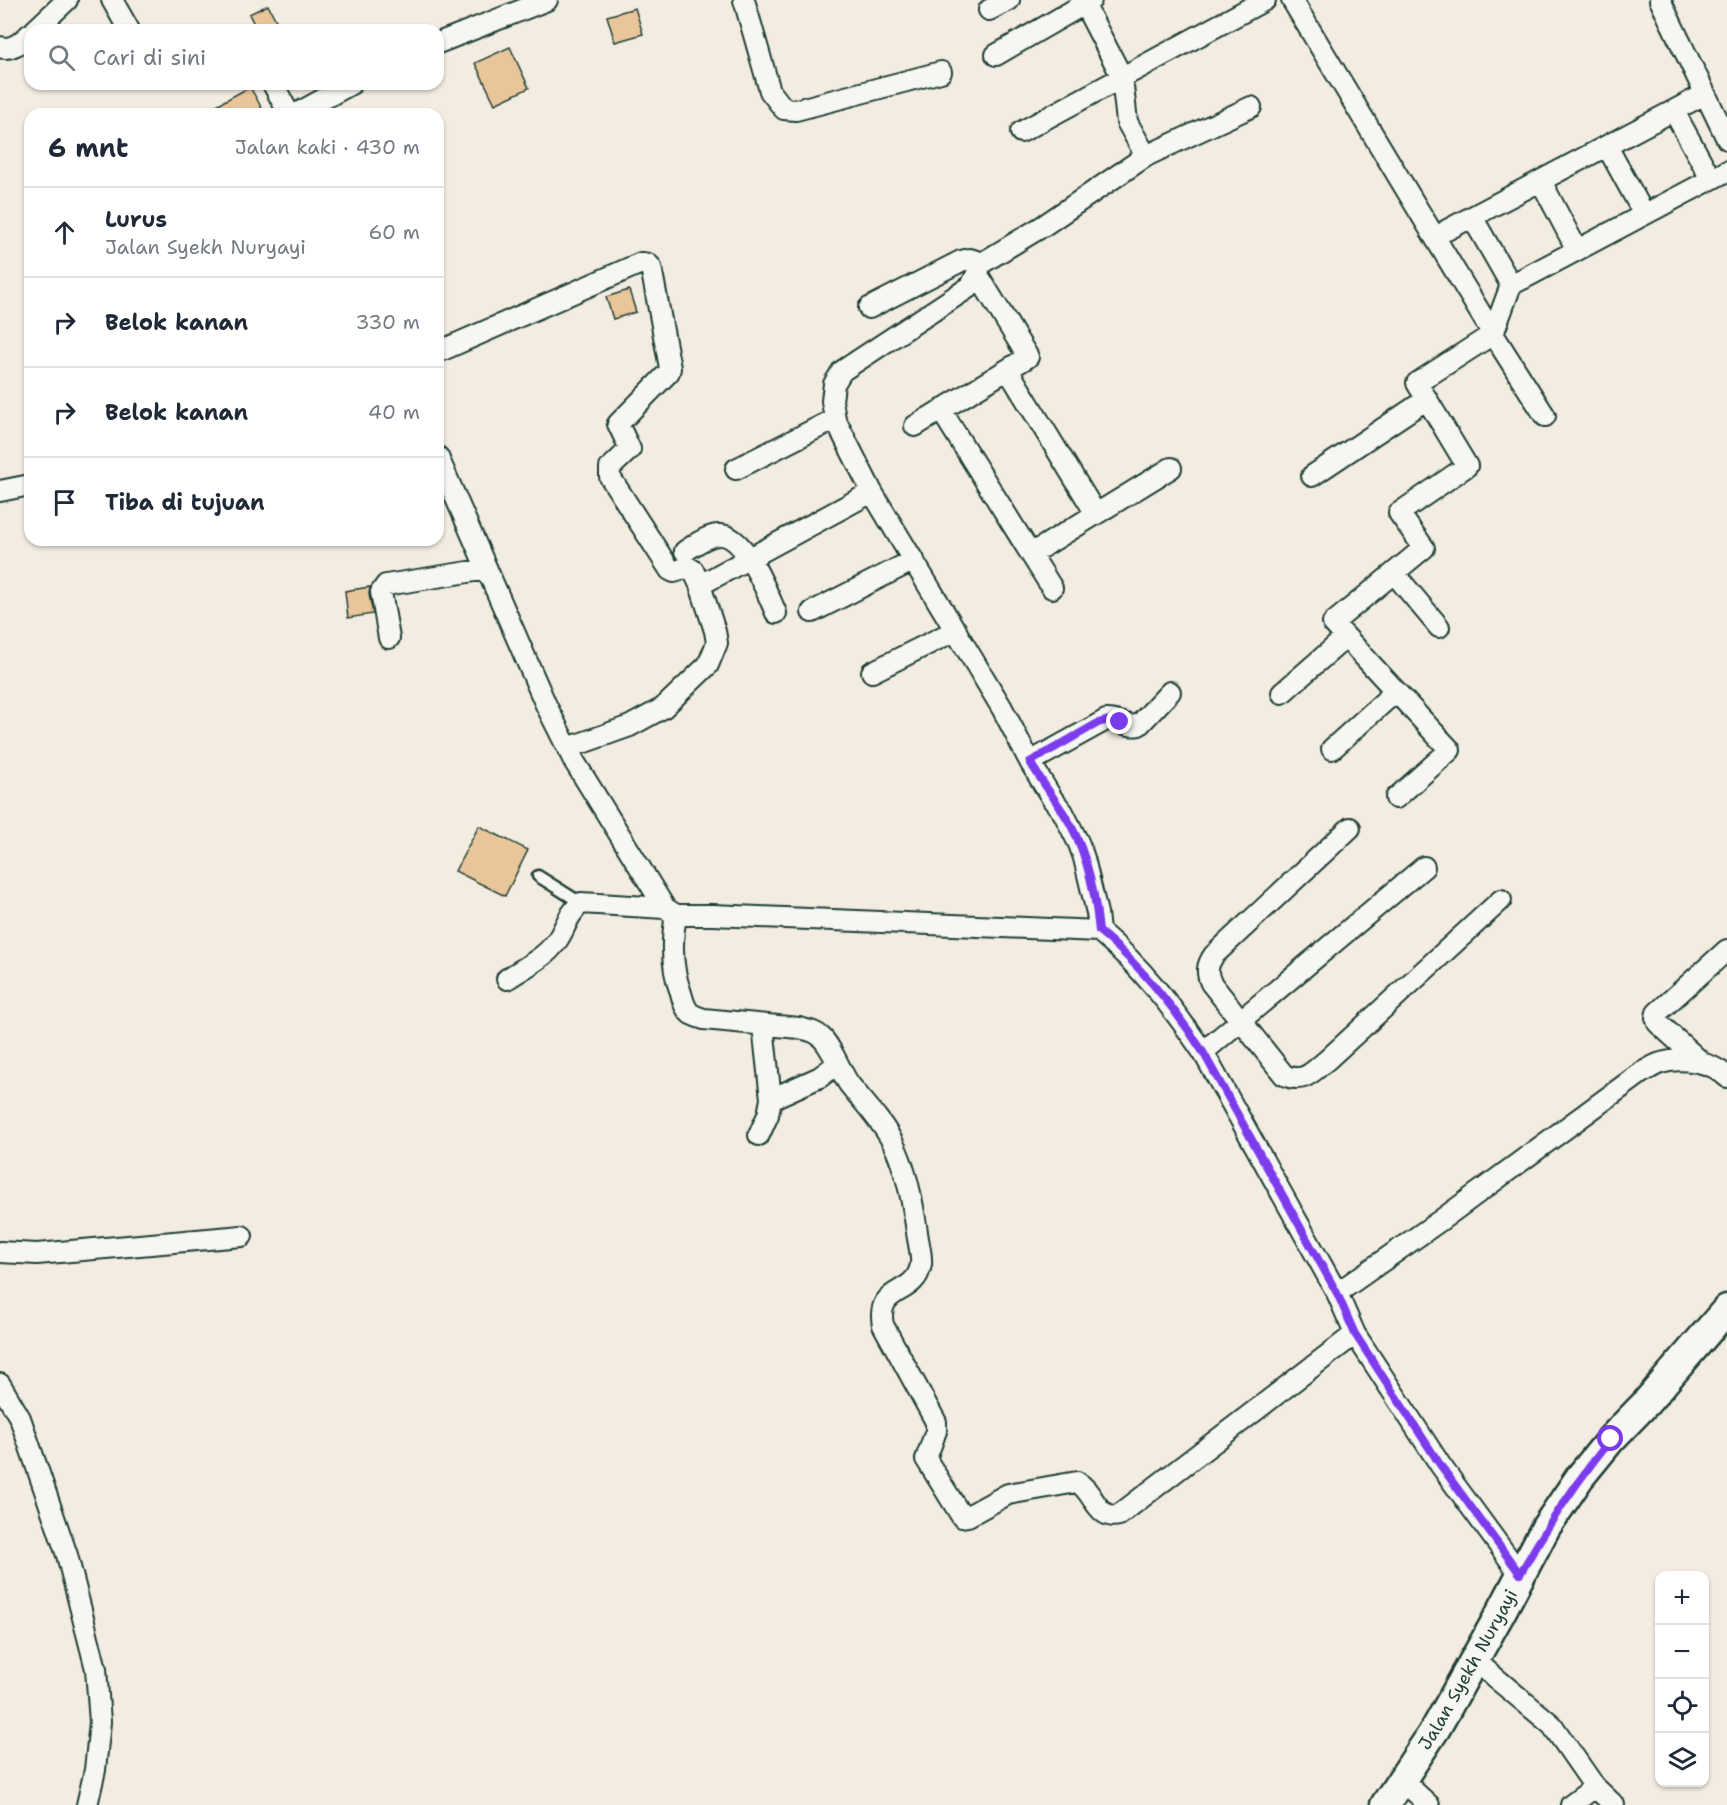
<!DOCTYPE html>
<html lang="id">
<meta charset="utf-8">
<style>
:root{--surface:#fff;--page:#f6f6f7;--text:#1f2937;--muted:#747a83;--line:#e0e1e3}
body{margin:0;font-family:"Shantell Sans",sans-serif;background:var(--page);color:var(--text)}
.controls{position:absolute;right:18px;bottom:18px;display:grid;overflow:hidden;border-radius:12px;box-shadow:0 2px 4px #0004}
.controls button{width:54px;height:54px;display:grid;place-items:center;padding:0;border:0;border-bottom:2px solid var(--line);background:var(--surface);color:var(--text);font:30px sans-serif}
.stop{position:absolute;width:18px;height:18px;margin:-14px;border:4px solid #7c3aed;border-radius:50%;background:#fff}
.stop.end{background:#7c3aed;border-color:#fff;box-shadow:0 2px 6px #0008}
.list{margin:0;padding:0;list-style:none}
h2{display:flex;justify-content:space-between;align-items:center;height:78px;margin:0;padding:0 24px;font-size:26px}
h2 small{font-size:20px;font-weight:400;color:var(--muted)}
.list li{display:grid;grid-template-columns:39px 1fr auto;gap:18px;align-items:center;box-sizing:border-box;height:90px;padding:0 24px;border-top:2px solid var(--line)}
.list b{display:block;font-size:22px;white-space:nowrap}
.list p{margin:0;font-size:20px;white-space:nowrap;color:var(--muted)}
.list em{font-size:20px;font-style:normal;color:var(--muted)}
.icon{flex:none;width:33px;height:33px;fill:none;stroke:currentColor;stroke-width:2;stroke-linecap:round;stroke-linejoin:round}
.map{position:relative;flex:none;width:1727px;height:1805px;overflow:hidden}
.search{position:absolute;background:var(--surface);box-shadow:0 2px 4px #0004;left:24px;top:24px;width:420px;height:66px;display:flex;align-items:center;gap:15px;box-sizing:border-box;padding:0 21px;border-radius:18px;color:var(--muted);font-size:22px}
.panel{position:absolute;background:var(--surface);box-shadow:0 2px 4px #0004;left:24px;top:108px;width:420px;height:438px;border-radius:18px}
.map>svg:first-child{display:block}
</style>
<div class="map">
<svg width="1727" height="1805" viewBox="0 0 1727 1805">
<rect width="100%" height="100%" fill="#f3ece0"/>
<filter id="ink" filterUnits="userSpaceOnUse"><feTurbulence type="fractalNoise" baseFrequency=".0167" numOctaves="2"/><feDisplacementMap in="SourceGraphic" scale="12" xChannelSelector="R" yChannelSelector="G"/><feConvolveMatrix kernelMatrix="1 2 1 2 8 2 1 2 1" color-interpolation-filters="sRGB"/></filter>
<g filter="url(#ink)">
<path fill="#e9c69a" stroke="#1f3d34" stroke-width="1.5" d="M268,5l13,25h-24l-8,-16z
M635,8l8,26 -28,8 -8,-26z
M510,47l19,41 -34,16 -20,-41z
M250,87l15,27h-65z
M629,290l7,22 -23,7 -7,-22z
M370,587l-1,7 4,20 -25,4 -3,-27z
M479,826l49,24 -23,46 -50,-25z"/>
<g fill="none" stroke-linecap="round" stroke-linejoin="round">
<g stroke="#1f3d34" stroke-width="15">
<path id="service" d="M538,876l43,27"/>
</g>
<g stroke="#1f3d34" stroke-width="24">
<path id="minor" d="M112,0l17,30
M744,0l26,91 14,18 12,1 145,-38
M1082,0l40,77 5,45 19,34 -103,70 -61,37 -11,23 -129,85 -8,13 -2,17 3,18 37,73 130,216 28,54 23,38 10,12 16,32 5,14 13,55 2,18
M1292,0l201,334 52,82
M1660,0l67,139
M989,10l20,-10
M35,30l32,-30
M438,43l109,-43
M0,47c12,4 21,-5 30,-13
M996,55l95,-55
M273,84l16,30
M296,114l55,-30
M1676,115l35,64
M1021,132l244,-132
M1609,150l35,64
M1146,156l105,-49
M1543,185l34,65
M1475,222l36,63
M1447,230l258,-136
M869,308l92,-47 9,-2 12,4
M438,352l203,-89 7,1 3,3 19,101 -1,4 -51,52 12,25 -20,19v9l60,93 4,2 14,-5 5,3 7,15 15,46 2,12 -9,22 -45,43 -33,18 -62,22
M1008,370l88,144
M941,410l111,178
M915,426l113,-69 -50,-82
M438,457l108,248 28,56 91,147 11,7h37l386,16c41,34 74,77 104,121l134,241 18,41 86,132 79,108
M736,469l99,-50
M1312,476l115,-77
M0,491l30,-6
M685,551c10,-6 21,-15 33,-16 27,-3 49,58 58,78
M1031,554l140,-86
M1394,573l45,54
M700,585l172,-93
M812,612l102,-52
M389,638l-8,-46 5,-7 101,-16
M872,672l84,-42
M1282,693l64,-56
M1332,749l64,-58
M1030,762l76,-42c13,-1 20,8 33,5l31,-33
M1396,798l54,-48 -117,-127 91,-75 -25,-35 68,-47 -50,-83 76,-49 18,-49 216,-114
M1350,828l-136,127c-7,10 -8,17 -3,28l73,92c20,9 28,-3 43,-15l174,-160
M676,915c-5,27 -5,52 5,78 2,8 4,16 10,21 4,2 9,4 13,5l95,9c8,2 16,3 22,9 11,10 19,34 28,47 15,19 33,37 44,59 14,27 20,60 24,89 1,10 5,22 4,32 -5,34 -46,20 -38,61l53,97v9l-10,28 36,58 6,-1 40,-22 69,-12c17,9 20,39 42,33l236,-181
M507,979c16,-11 38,-21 49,-37 11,-15 9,-24 25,-39l84,5
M1203,1052l221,-185
M1702,1063l-44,-40 -2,-6 1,-4 70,-63
M771,1099l49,-22 17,-13
M759,1135l9,-20 3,-16 -8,-73
M0,1252l37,2 205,-18
M1337,1293l104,-73 200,-147c6,-3 12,-7 17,-9 21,-8 54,-3 69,13
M0,1384l20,34 47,137 29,114 4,53 -5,48 -8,35
M1474,1660l78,65 43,62 19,18
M1402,1780l27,25
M1571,1805l24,-18"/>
</g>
<g stroke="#1f3d34" stroke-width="33">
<g id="secondary">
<path id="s1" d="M1385,1805l51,-77 64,-114 46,-87 34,-50 31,-38 35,-36 81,-94"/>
</g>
</g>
<use href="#service" stroke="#f6f6f2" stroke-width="10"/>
<use href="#minor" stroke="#f6f6f2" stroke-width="20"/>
<use href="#secondary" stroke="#f6f6f2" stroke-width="28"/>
</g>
</g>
<g fill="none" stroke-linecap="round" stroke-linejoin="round" filter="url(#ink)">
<path stroke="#7c3aed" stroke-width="8" d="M1120,722l-7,-3 -15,4 -68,39c10,17 22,33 33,50 23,34 32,79 36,119 41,34 75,76 104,121l134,241 18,41 86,132 79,108c27,-48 56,-92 91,-135"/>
</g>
<g text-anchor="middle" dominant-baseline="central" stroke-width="6" stroke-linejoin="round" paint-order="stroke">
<g font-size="18" fill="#1f3d34" stroke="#f6f6f2">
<text stroke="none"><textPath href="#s1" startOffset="159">Jalan Syekh Nuryayi</textPath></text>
</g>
</g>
</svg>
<div class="controls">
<button>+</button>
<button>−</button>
<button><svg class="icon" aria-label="locate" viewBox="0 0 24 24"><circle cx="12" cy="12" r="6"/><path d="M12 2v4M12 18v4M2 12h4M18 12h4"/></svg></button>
<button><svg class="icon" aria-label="layers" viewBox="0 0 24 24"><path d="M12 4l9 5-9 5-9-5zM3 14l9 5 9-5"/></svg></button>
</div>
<div class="stop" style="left:1611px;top:1439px"></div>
<div class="stop end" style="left:1120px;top:722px"></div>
<div class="search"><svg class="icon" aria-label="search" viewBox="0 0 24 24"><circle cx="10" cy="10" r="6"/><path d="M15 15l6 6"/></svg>Cari di sini</div>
<section class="panel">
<h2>6 mnt<small>Jalan kaki · 430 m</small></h2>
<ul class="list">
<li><svg class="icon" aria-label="ahead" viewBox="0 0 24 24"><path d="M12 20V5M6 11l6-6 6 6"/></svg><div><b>Lurus</b><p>Jalan Syekh Nuryayi</p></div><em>60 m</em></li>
<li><svg class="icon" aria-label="right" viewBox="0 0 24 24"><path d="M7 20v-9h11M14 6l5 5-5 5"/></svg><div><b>Belok kanan</b></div><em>330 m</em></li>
<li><svg class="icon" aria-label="right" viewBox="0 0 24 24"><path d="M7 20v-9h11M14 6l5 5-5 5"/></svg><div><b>Belok kanan</b></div><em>40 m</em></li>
<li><svg class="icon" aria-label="arrive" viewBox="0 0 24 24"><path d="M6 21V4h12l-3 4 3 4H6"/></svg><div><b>Tiba di tujuan</b></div></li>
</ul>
</section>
</div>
